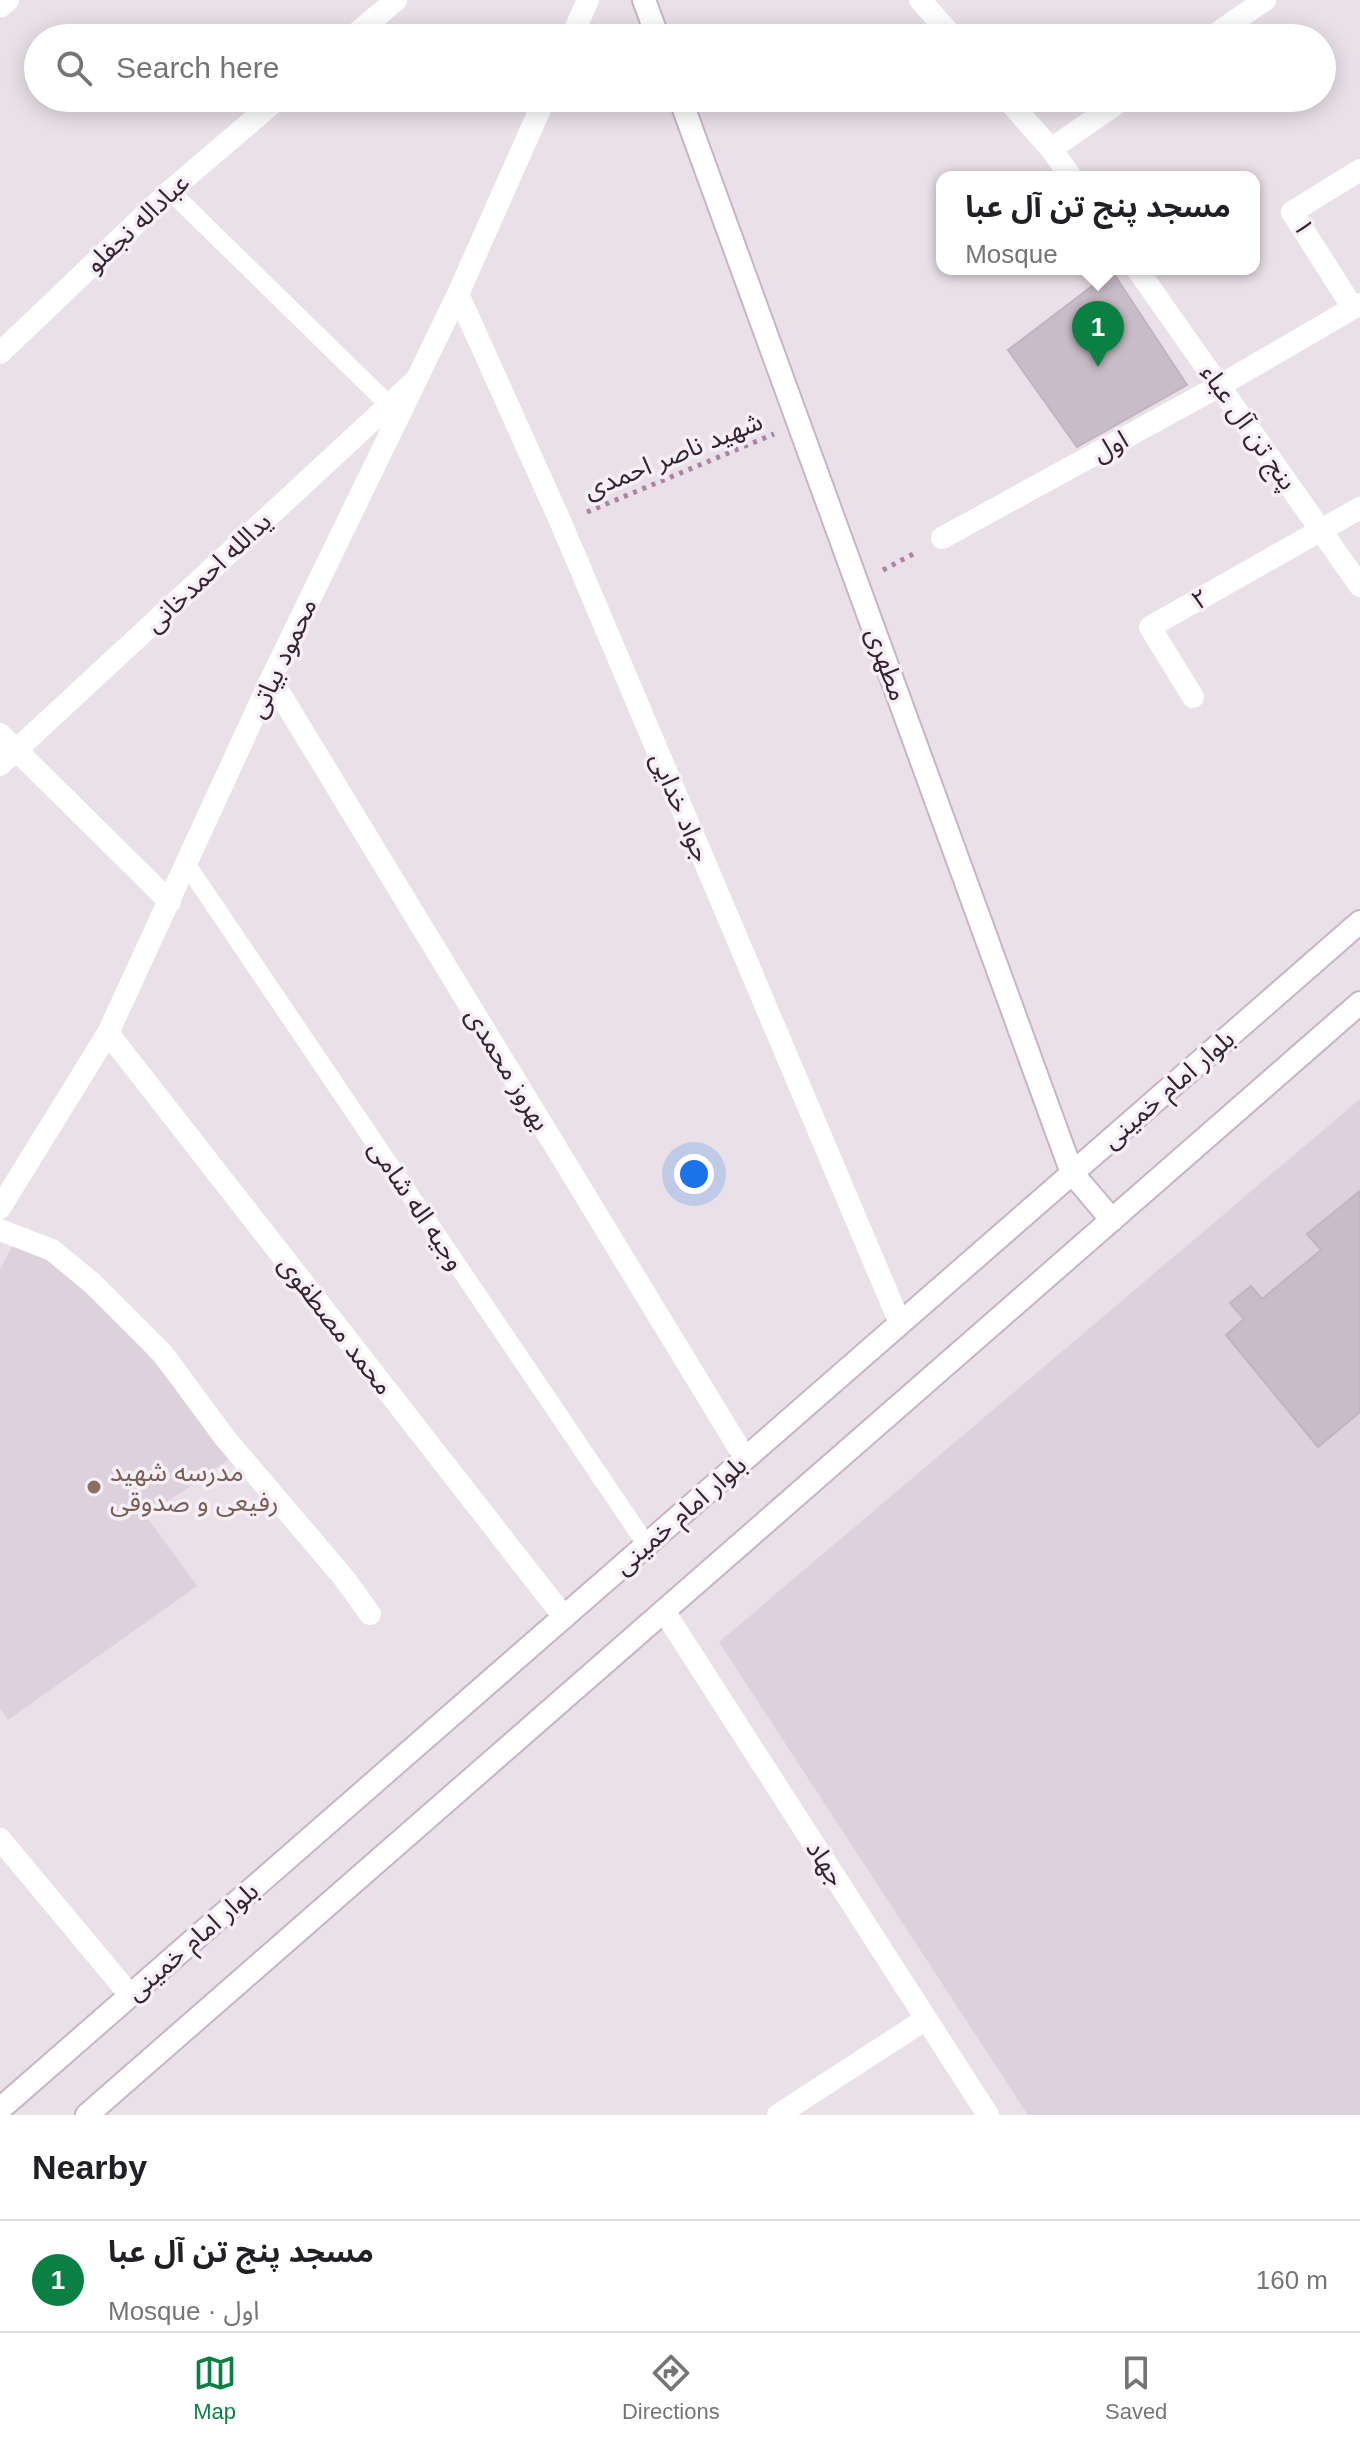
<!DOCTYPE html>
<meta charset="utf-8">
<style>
:root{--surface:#fff;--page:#f2f2f2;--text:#202124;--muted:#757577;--line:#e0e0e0;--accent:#0b8043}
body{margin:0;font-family:Arial,"Noto Sans Arabic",sans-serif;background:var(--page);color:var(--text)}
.you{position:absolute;left:694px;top:1174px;width:28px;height:28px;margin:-20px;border:6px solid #fff;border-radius:50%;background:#1a73e8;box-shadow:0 0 0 12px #1a73e833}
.badge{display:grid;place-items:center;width:52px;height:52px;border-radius:50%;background:var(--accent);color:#fff;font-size:26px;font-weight:700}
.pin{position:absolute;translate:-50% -66px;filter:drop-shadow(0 2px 4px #0008)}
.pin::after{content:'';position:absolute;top:42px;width:28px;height:24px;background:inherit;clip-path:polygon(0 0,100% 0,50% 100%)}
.popup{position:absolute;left:936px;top:171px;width:324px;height:104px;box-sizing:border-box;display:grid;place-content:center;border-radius:16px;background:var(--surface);filter:drop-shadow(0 2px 6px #0005);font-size:26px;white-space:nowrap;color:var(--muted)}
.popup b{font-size:30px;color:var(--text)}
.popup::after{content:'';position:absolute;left:50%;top:100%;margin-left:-16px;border:16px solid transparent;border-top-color:var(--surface)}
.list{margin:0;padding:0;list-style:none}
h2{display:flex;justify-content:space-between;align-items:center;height:104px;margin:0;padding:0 32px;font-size:34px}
h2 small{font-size:26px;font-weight:400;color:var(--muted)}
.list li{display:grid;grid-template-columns:52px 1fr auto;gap:24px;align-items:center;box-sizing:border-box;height:112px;padding:0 32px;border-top:2px solid var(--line)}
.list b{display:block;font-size:30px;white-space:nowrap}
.list p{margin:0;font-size:26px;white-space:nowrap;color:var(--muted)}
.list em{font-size:26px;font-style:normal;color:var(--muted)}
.icon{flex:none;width:44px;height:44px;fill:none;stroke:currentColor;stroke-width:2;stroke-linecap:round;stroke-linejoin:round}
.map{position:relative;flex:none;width:1360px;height:2115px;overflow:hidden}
.search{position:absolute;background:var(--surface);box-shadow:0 4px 20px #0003;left:24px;right:24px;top:24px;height:88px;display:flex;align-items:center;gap:20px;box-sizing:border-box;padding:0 28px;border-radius:44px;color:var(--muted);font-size:30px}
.sheet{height:216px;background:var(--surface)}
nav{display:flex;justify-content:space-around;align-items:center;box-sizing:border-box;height:112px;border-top:2px solid var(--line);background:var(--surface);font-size:22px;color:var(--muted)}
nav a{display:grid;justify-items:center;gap:4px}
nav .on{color:var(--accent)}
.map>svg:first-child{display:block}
</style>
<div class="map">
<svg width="1360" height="2115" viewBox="0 0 1360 2115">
<rect width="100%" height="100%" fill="#e9e0e8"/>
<path fill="#ddd1dc" d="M1360,1099v1016h-332l-309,-473z
M18,1236l91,70 122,152 -85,58 51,70 -189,134 -8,-12v-439z"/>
<path fill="#c9bcc8" stroke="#c2b3c0" stroke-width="2" d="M1112,271l75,114 -110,62 -69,-97z
M1360,1191v221l-42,35 -92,-112 18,-16 -14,-16 21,-17 11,13 59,-49 -14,-16z"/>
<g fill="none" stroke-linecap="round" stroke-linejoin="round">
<g stroke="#c8b4c5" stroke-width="26">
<path id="secondary" d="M644,0l14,38
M680,98l392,1075 40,47
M0,2109l1360,-1187
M87,2115l1273,-1112"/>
</g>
<path stroke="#aa83a2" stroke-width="5" stroke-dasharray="4 6" stroke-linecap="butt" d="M587,512l187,-78
M883,570l34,-18"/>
<path stroke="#fff" stroke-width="18" d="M170,191l219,214
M187,865l459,679"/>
<path stroke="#fff" stroke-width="22" d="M920,0l34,38
M0,7l8,-7
M351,38l45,-38
M1210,38l55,-38
M1006,98l45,51 20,28
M1051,149l74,-51
M1137,269l223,317
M458,294l103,229 339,800
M1353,308l-61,-96 68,-42
M0,353l170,-162 109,-93
M942,538l279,-153 139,-81
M271,679l474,779
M1193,697l-43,-70 210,-119
M0,734l170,168
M0,765l416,-385
M108,1033l456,584
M0,1230l52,20 40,33 71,71 62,84 119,140 26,36
M0,1839l130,156
M778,2115l148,-96"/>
<path stroke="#fff" stroke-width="22" d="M571,38l17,-38
M0,1208l108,-175 163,-354 187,-385 87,-196
M664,1611l324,504"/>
<use href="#secondary" stroke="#fff" stroke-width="22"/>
</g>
<circle fill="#8d6e63" stroke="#f6f0f6" stroke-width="3" cx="94" cy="1487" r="8"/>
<g text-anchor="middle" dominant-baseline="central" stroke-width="7" stroke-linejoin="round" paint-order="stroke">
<g font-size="26" fill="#372232" stroke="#f6f0f6">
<text transform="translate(137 223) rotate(-43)">عباداله نجفلو</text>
<text transform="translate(1304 227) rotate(63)">۱</text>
<text transform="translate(1249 427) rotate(55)">پنج تن آل عباء</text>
<text transform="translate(1110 446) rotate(-29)">اول</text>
<text transform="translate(673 455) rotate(-22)">شهید ناصر احمدی</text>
<text transform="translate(208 572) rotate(-43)">یدالله احمدخانی</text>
<text transform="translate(1200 599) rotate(-29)">۲</text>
<text transform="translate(282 658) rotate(-65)">محمود بیاتی</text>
<text transform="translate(887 664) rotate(70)">مطهری</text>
<text transform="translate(681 807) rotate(67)">جواد خدایی</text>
<text transform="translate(508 1069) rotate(59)">بهروز محمدی</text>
<text transform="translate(1168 1089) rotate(-41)">بلوار امام خمینی</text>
<text transform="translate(417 1205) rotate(56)">وجیه اله شامی</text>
<text transform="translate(336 1325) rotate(52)">محمد مصطفوی</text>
<text transform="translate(680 1515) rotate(-41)">بلوار امام خمینی</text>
<text transform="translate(826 1863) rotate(57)">جهاد</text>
<text transform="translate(192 1941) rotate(-41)">بلوار امام خمینی</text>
</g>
<g font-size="26" fill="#785e54" stroke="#f6f0f6" text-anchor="start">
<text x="110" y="1472">مدرسه شهید<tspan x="110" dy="30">رفیعی و صدوقی</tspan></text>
</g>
</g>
</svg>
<div class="you"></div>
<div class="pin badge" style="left:1098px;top:367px">1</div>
<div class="popup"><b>مسجد پنج تن آل عبا</b>Mosque</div>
<div class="search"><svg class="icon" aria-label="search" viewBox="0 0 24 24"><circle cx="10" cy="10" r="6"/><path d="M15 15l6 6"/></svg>Search here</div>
</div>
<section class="sheet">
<h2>Nearby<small></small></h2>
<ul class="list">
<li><span class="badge">1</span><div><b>مسجد پنج تن آل عبا</b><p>Mosque · اول</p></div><em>160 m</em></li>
</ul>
</section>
<nav>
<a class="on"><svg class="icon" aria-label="map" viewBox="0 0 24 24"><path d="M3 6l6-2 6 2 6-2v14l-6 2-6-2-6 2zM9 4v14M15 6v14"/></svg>Map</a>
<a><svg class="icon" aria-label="directions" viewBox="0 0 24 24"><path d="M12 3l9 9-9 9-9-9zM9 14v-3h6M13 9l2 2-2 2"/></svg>Directions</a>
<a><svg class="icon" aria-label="saved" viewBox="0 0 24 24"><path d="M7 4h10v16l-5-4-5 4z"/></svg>Saved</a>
</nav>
